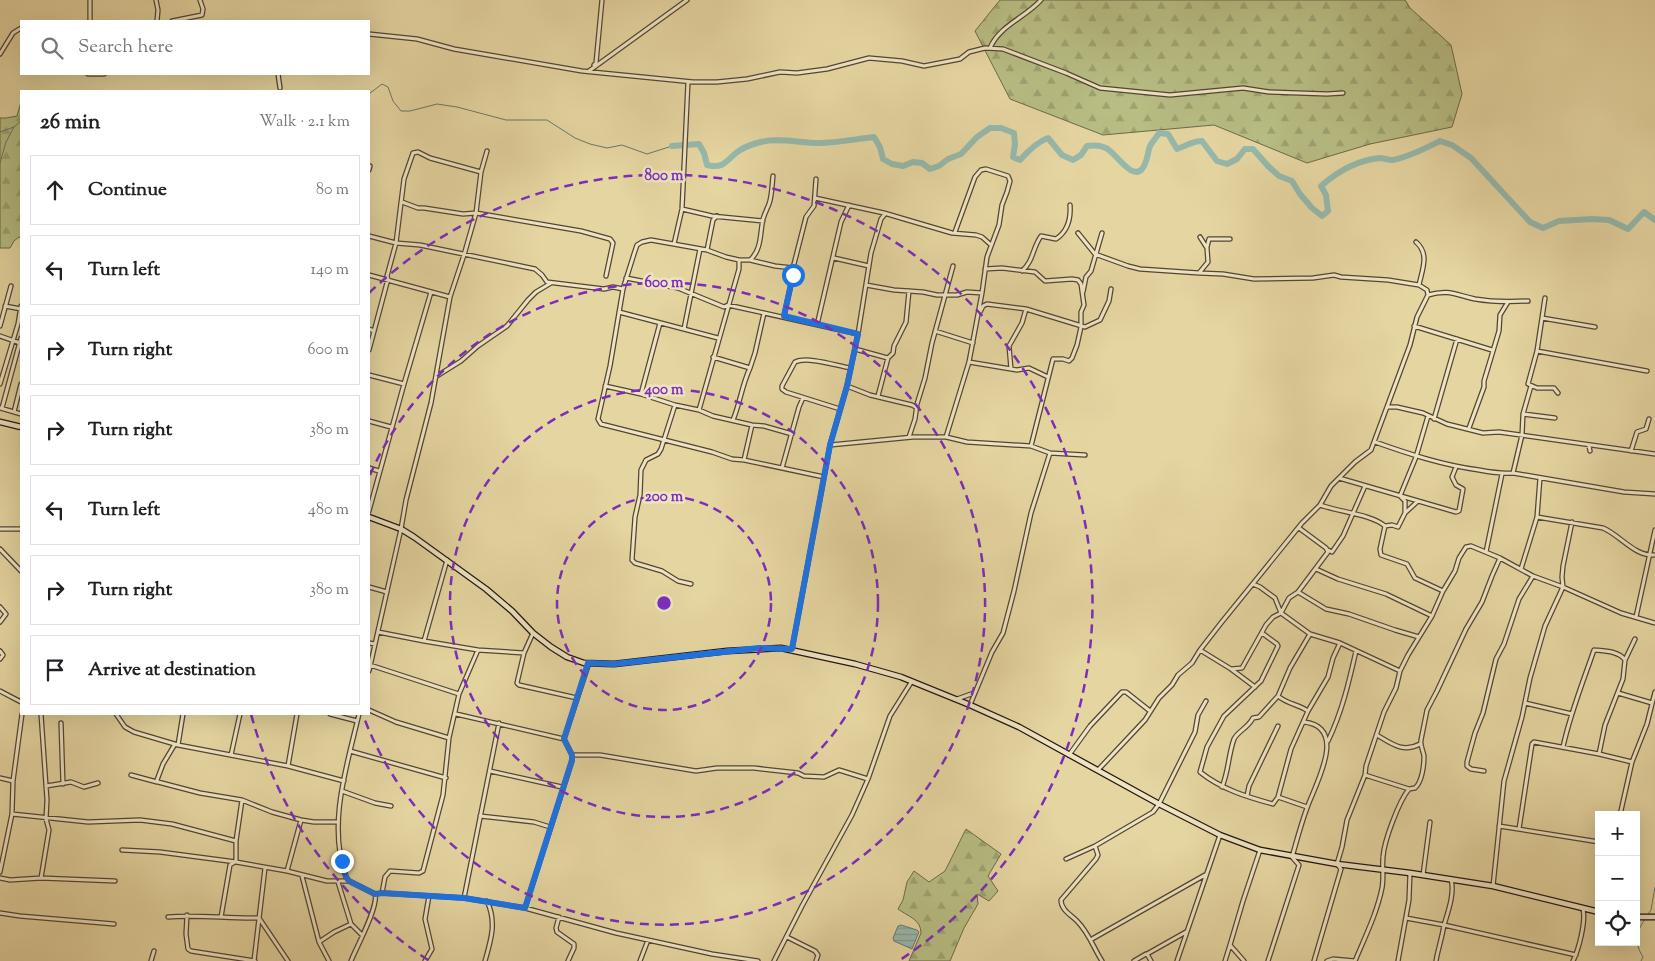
<!DOCTYPE html>
<meta charset="utf-8">
<style>
:root{--surface:#fff;--page:#f2f2f2;--text:#202124;--muted:#757577;--line:#e0e0e0}
body{margin:0;font-family:"Sorts Mill Goudy",serif;background:var(--page);color:var(--text)}
.controls{position:absolute;right:15px;bottom:15px;display:grid;overflow:hidden;border-radius:0px;box-shadow:0 5px 20px #0002}
.controls button{width:45px;height:45px;display:grid;place-items:center;padding:0;border:0;border-bottom:1px solid var(--line);background:var(--surface);color:var(--text);font:25px sans-serif}
.stop{position:absolute;width:15px;height:15px;margin:-11px;border:4px solid #1a73e8;border-radius:50%;background:#fff}
.stop.end{background:#1a73e8;border-color:#fff;box-shadow:0 1px 5px #0008}
.list{margin:0;padding:0;list-style:none}
h2{display:flex;justify-content:space-between;align-items:center;height:65px;margin:0;padding:0 20px;font-size:21px}
h2 small{font-size:16px;font-weight:400;color:var(--muted)}
.list li{display:grid;grid-template-columns:32px 1fr auto;gap:15px;align-items:center;box-sizing:border-box;height:70px;margin:0 10px 10px;padding:0 10px;border:1px solid var(--line);border-radius:0px}
.list b{display:block;font-size:19px;white-space:nowrap}
.list em{font-size:16px;font-style:normal;color:var(--muted)}
.icon{flex:none;width:28px;height:28px;fill:none;stroke:currentColor;stroke-width:2;stroke-linecap:round;stroke-linejoin:round}
.map{position:relative;flex:none;width:1655px;height:961px;overflow:hidden}
.search{position:absolute;background:var(--surface);box-shadow:0 5px 20px #0002;left:20px;top:20px;width:350px;height:55px;display:flex;align-items:center;gap:12px;box-sizing:border-box;padding:0 18px;border-radius:0px;color:var(--muted);font-size:19px}
.panel{position:absolute;background:var(--surface);box-shadow:0 5px 20px #0002;left:20px;top:90px;width:350px;height:625px;border-radius:0px}
.map>svg:first-child{display:block}
</style>
<div class="map">
<svg width="1655" height="961" viewBox="0 0 1655 961">
<defs>
<pattern id="forest-firs" width="22" height="20" patternUnits="userSpaceOnUse" patternTransform="scale(1.25)"><rect width="22" height="20" fill="#b7bd83"/><path d="M5 1l3.5 6h-7zM16 11l3.5 6h-7z" fill="#9da270"/></pattern>
<pattern id="water-rules" width="6" height="5" patternUnits="userSpaceOnUse" patternTransform="scale(1.25)"><rect width="6" height="5" fill="#96b8ab"/><path d="M0 2.5h6" fill="none" stroke="#819d92"/></pattern>
</defs>
<rect width="100%" height="100%" fill="#e5d5a1"/>
<filter id="stains"><feTurbulence type="fractalNoise" baseFrequency=".004" numOctaves="4"/><feColorMatrix values="0 0 0 0 .2 0 0 0 0 .09 0 0 0 0 .02 0 0 0 .5 -.17"/></filter>
<radialGradient id="worn" r=".72"><stop offset=".6" stop-color="#630" stop-opacity="0"/><stop offset="1" stop-color="#630" stop-opacity=".3"/></radialGradient>
<path fill="url(#forest-firs)" stroke="#6c694a" d="M1000,0h405l5,8 41,37 11,49 -10,33 -82,17 -63,19 -93,-38 -111,10 -93,-36 -35,-68z
M21,102v136l-2,-1 -5,4 -4,7h-10v-130h6l11,-2z
M966,829l35,25 -13,22 10,15 -9,10 -12,-7 1,10 -14,24 -14,33h-41l12,-28c0,-14 -14,-17 -23,-24l5,-9 4,-18 7,-11 15,11 16,-11z"/>
<path fill="url(#water-rules)" stroke="#68776d" d="M901,925l16,5 2,2 -7,17 -18,-8 -1,-3 5,-12z"/>
<g fill="none" stroke-linecap="round" stroke-linejoin="round">
<path stroke="#68776d" stroke-width="1" d="M369,94l13,-10 6,3 5,14 8,10h9l27,-7 20,3 49,13h41l28,18 15,6 17,4 15,-3 25,9 25,-8
M0,132l14,-5 7,-6
M0,163l6,-21 8,-15
M1647,916l4,-6 4,-23
M1641,961l2,-4c-9,-15 -8,-23 2,-38"/>
<path stroke="#96b8ab" stroke-width="6" d="M672,146l27,-2 5,9 3,12c16,4 18,-3 29,-12 6,-5 14,-8 21,-10 19,-6 43,0 62,0 18,0 37,-4 55,-6l6,10 3,12 9,5 11,2 10,-4 9,1 8,6 9,-3 9,-7 13,-5 16,-17 13,-9h11l13,5 1,11 -2,13 7,3c8,-9 17,-18 28,-22l14,17 11,5 8,-5 6,-9c6,-1 13,-1 19,2 10,5 26,33 36,21 6,-7 5,-16 8,-23 2,-4 7,-9 9,-13l9,1 9,15c9,-3 15,-8 25,-8l15,20 10,3 10,-5 8,-10h8l15,17 11,10 13,5 8,13 12,14 10,8 6,-5 -2,-16 -5,-9c16,-14 36,-26 59,-28 4,0 8,2 12,2 15,-2 34,-12 48,-19l12,4 19,13 59,64 13,6 16,-7 33,-2 17,1 19,9 16,-17 11,8"/>
<g stroke="#534535" stroke-width="5.5">
<path id="street" d="M156,0l2,10 -1,11
M90,21v-21
M172,21l30,-6 1,-6 -3,-9
M369,34l48,5 37,10 128,22 111,11h24l30,-3 33,-7 17,1 30,-4 42,-11 33,3 22,5 36,-7 9,-7 16,-4 18,1 63,24 34,15 70,7 73,-7 26,4 58,2 16,-1
M990,48c9,-22 36,-31 51,-48
M0,54l13,-21 8,-5
M594,65l2,-2 6,-63
M589,71l98,-71
M88,74h16
M278,74l2,14
M369,170l1,-4
M815,198l69,15 68,20 24,2 6,2 9,8
M402,202l16,6h6l39,6 13,-1 105,18 29,8 3,4 -7,33
M682,209l30,7 51,5
M1078,233l17,21 33,12 12,3 59,4
M369,236l27,7 24,2 115,24 7,6 5,7 57,7 9,-2 10,2
M1416,242c14,12 6,28 3,43
M674,244l8,-35 6,-127
M1207,247l2,-8h21
M707,250l6,-30 4,-4
M834,258l35,8
M750,260c12,-10 10,-28 13,-41 2,-6 4,-10 6,-15 3,-8 3,-19 4,-28
M793,268l-18,-2 -25,-6h-11l-13,-3 -19,-7 -56,-10 -9,2 -5,3 -3,9 -11,35 -13,77 -12,53 3,5 111,28 20,7 12,1 80,17
M985,269l17,-1 33,4 10,9 27,-2 6,1 3,4 3,21 -3,7v15l-4,18 -5,13 -3,3 -6,-2h-10l-22,87
M1022,271c12,-11 10,-22 19,-35l15,3c12,-8 15,-20 14,-34
M369,275l81,22
M626,278l52,10 46,19 4,-2 130,29
M866,285l28,5 29,2 14,3h20l10,-3 15,1
M1083,292l3,-15 5,-6 11,-38
M1428,295c21,-6 28,0 47,4 18,3 35,3 53,2
M1545,298l-8,53 -9,33 9,4h17l4,5
M5,306l16,3
M619,312l99,26
M980,312l3,-6 4,-2 39,5 59,18 15,-7 9,-19 2,-12
M784,316l9,-41v-7l13,-51 8,-11 2,-27
M1542,318l53,9
M817,325l24,-103 8,-17
M0,326l11,-40
M1414,326l78,24
M369,329l5,2
M684,329l16,-80
M935,331l38,12
M0,336l20,7
M855,349l29,8 4,1 5,-5 1,-7 12,-24 3,-31
M369,350l19,-71 -1,-3 9,-33 8,-64 9,-26 5,-1 12,6 51,14
M1537,351l110,20
M713,357l37,11c-8,17 -10,35 -17,52
M969,362l48,8 12,-2 19,9
M750,368l5,-15 9,-40
M1011,369l-2,-23 13,-23 4,-14
M369,375l35,9
M437,376l24,-15 17,-15 29,-20 21,-26 8,-8 15,-9
M0,384l18,-60 3,-18
M605,386l36,8 34,11 24,5 14,6 39,9 12,1 28,8
M847,386l23,9 42,10 5,3
M641,394l19,-71
M878,396l10,-38
M675,405l-14,44 -3,5 -12,6 -5,10 -1,25 -5,22 -3,43 3,3 27,8 16,10 13,3
M1387,407h10l26,6 24,11 36,9 16,-1 156,22
M0,408l21,6
M2,408l19,-70
M840,409l-54,-17 -4,-3v-3l13,-24c13,-6 42,4 56,6
M699,410l40,-141v-9
M14,412l7,-28
M1523,414l32,4
M1434,419l23,-80
M369,421l22,6
M1469,428l15,-41v-6l15,-50 1,-16 8,-13
M909,437l6,-18 2,-15 8,-26 7,-35 21,-77
M946,437l23,-75 13,-69 5,-36 12,-32 3,-20 5,-13 3,-11 -2,-5 -22,-7 -5,1 -6,7 -20,55
M1375,442c34,12 67,23 104,28 11,2 22,4 34,3l111,19 31,2
M830,445l83,-8h33l21,5 64,4 19,7 -19,60 -17,78 -11,42 -11,19 -22,53
M1589,446l1,5
M1631,451l6,-19 9,-3 3,-10
M1050,453l35,2
M744,460l8,-35
M369,468l10,3
M782,468l17,-61 4,-9
M1513,473l9,-38 1,-21 8,-28
M1339,478l117,34 3,-1 4,-22 -7,-4 -4,-8 4,-10
M1320,505c19,7 51,9 65,21l-5,23 1,6 26,9 8,14 28,13
M369,511l35,-127 27,-92
M1405,513l13,-12
M1537,517l66,11c17,7 32,29 52,27
M1385,526l7,-1 6,2 7,-14v-12l-5,-5 16,-39 12,-41
M0,529h21
M0,549l21,22
M1328,550l4,2 11,-16 22,-50
M1486,552l16,-78
M1316,569l22,10 48,15 46,22
M1521,569l16,-52 3,-39
M1253,584l7,3 15,11 6,15 29,21 30,9 60,28
M369,587l18,5
M1298,592l28,17 23,5 46,16 24,7
M0,607l6,7 -6,8
M1636,617l19,-87
M378,632l46,9 54,9 46,3
M533,633l-9,20 -7,30 2,2 58,13
M1262,633l15,11 1,2 -17,35 -37,35 -17,31 -7,25c21,17 47,25 73,32l5,-7 29,10
M424,641l23,-81
M369,643l6,1
M792,649l38,-204 17,-59 11,-52 13,-81 10,-34 4,-5
M1200,650l31,19 24,18
M0,651l3,4 -3,4
M1625,660l10,-21
M370,665l89,29
M1231,669l11,-1 24,-43 7,-8 8,-4 8,-15 9,-6 30,-40 -2,-4 -27,-20
M369,671l32,-142 5,-29 25,-97 19,-106 14,-42 12,-42 5,-41 6,-21
M0,691l21,11
M1618,693l34,10
M1278,696c9,8 20,8 30,15
M957,699l17,-6
M1525,703l47,11
M369,710l27,12 53,16
M116,714l9,13 9,5 44,13 110,21 56,15
M330,714l27,7
M456,714l108,25
M61,723l2,61
M1377,735c15,9 26,18 43,9
M1328,741c14,-29 21,-59 28,-90
M175,744l-12,20 -6,16 1,2 42,11 42,7 30,12 29,8 13,2h23
M178,745l5,-31
M1563,747c7,-33 20,-65 31,-97 10,1 25,1 31,10l-2,19 -18,46 -6,29
M350,751l96,27
M231,755l9,-41
M572,755h28l96,16 21,-3h37l44,5 6,3 20,1 15,-7 29,9
M1069,755l21,-29 32,-34h4l24,19
M288,766l9,-52
M1098,770l47,-50 14,-22 13,-13 6,-10 14,-12 8,-13 21,-27 81,-100 18,-18 11,-19 24,-24 16,-12 39,-105 7,-28 11,-22 -1,-5 -8,-5 -31,-5 -47,-3 -7,-2 -21,3 -59,1 -31,-5 -24,-1 9,-11 -1,-14 -7,-11
M490,771l72,16
M1484,771l-13,-2 -4,-3v-4l8,-29 8,-20 13,-54 8,-15 15,-45 14,-23
M131,775l26,7
M1365,775l44,14
M0,778l13,3
M46,786l25,-4 13,5 14,-4
M1222,787c7,-17 6,-31 12,-48 4,-8 14,-11 19,-21l6,-1 19,-21 12,-28 20,-34
M342,791l33,12 16,3
M1247,796l2,-10 29,-60
M1278,797l13,-48 17,-38 20,-34 5,-19 7,-15
M12,814l76,8 52,-2 32,4 64,17v21l51,9 40,10h22
M1620,815l12,-53 15,-38 8,-32
M480,816l54,6 16,5
M1499,826l100,16
M1519,829l13,-85 2,-2 65,12 33,8
M236,841l6,-41
M122,850l38,2 76,10
M1066,859l29,-13
M287,871l14,-51
M0,872l12,-58 1,-33 9,-67
M1423,875l7,-53
M302,876l17,66 10,19
M0,878l10,2 31,-2 74,3
M41,878l8,-48 -3,-11 1,-19 -6,-86
M338,882l13,42 11,11
M1493,886l11,-105 18,-64 8,-39 15,-52 18,-39 -1,-10 1,-11 9,-44
M382,893l3,-16 5,-6 29,2 4,-2 20,-76 6,-57 10,-44 19,-44
M375,894l7,-1 82,5 61,10 91,25 96,21 46,7
M464,898l35,-175
M525,908l47,-147v-6l-8,-16 25,-76
M0,913l20,3 94,8
M187,915l-1,19 2,15 3,2 64,10
M168,917c30,-3 60,2 91,1l29,43
M221,917l9,-52 5,-3
M559,917l-3,11 1,4 17,12v4l-6,13
M1406,918l38,7c4,-13 11,-32 7,-46
M787,937l28,14 3,4 -2,6
M1092,939l113,-64
M319,942l15,-10 17,-8
M151,961l3,-10
M254,961l11,-93
M351,961c5,-13 28,-55 24,-67l-26,-13 -3,-4c-19,-53 1,-111 13,-163
M425,961l7,-12 -7,-30 4,-23
M485,961c6,-21 12,-39 2,-60
M640,961l8,-21
M774,961l28,-55 50,-91 16,-36 22,-63 22,-35
M1102,961c-9,-14 -13,-28 -25,-40 -6,-6 -16,-11 -16,-21l35,-41 2,-4 -3,-9 58,-34 6,-8 36,-72 3,-17 8,-14
M1134,961l12,-7
M1151,961l-4,-7 39,-22
M1177,961l43,-126
M1225,961l5,-16
M1244,961l-14,-16 13,-44 17,-51
M1268,961l31,-96 -7,-8c5,-17 9,-33 15,-49 8,-23 42,-81 -3,-86
M1314,961l27,-92 -4,-5 5,-17 5,-27 18,-45 1,-9 18,-54 12,-24 4,-17 8,-16 24,-39 11,-25 12,-20 4,-13 7,-11 5,-1 29,12 33,18 30,11 58,26 34,10
M1327,961l6,-2 22,2c10,-24 22,-48 27,-73 2,-10 0,-21 1,-31 1,-16 16,-56 26,-68l6,-1c7,-6 9,-22 9,-32 -1,-6 -4,-10 -3,-16l6,-30 10,-19 29,-62 16,-27 10,-26 8,-18
M1398,961l11,-61 1,-27
M1436,961c2,-12 6,-23 8,-36l132,30
M1573,961c6,-12 13,-40 10,-52"/>
</g>
<g stroke="#221511" stroke-width="7">
<path id="secondary" d="M0,422l21,5
M369,517l32,12 13,8 72,52 26,22 21,22 18,14 16,10 17,6 30,1 113,-13 54,-3 74,16 46,13 69,28 49,22 140,77 61,31 40,15 77,14 73,9 83,13 106,26
M1636,917h19"/>
</g>
<use href="#street" stroke="#eee4c2" stroke-width="3"/>
<use href="#secondary" stroke="#eee4c2" stroke-width="4.5"/>
</g>
<g fill="none" stroke-linecap="round" stroke-linejoin="round">
<path stroke="#1a73e8" stroke-width="6" d="M342,861l4,16 3,4 26,13 7,-1 82,5 61,10 47,-148v-5l-8,-16 24,-76 26,1 145,-16 33,1 38,-204 17,-59 11,-52 -74,-18 9,-41"/>
</g>
<g fill="none" stroke="#7b2cbf" stroke-width="2.5" stroke-dasharray="9 6">
<circle cx="664" cy="603" r="107"/>
<circle cx="664" cy="603" r="214"/>
<path d="M370 475A321 321 0 1 1 363 715"/>
<path d="M428 960A428 428 0 0 1 251 714M369 293A428 428 0 1 1 900 960"/>
</g>
<circle cx="664" cy="603" r="8" fill="#7b2cbf" stroke="#eee4c2" stroke-width="2.5"/>
<g font-size="15" text-anchor="middle" font-weight="bold" fill="#7b2cbf" stroke="#eee4c2" stroke-width="5" stroke-linejoin="round" paint-order="stroke">
<text x="664" y="180">800 m</text>
<text x="664" y="287">600 m</text>
<text x="664" y="394">400 m</text>
<text x="664" y="501">200 m</text>
</g>
<rect width="100%" height="100%" filter="url(#stains)"/>
<rect width="100%" height="100%" fill="url(#worn)"/>
</svg>
<div class="controls">
<button>+</button>
<button>−</button>
<button><svg class="icon" aria-label="locate" viewBox="0 0 24 24"><circle cx="12" cy="12" r="6"/><path d="M12 2v4M12 18v4M2 12h4M18 12h4"/></svg></button>
</div>
<div class="stop" style="left:793px;top:275px"></div>
<div class="stop end" style="left:342px;top:861px"></div>
<div class="search"><svg class="icon" aria-label="search" viewBox="0 0 24 24"><circle cx="10" cy="10" r="6"/><path d="M15 15l6 6"/></svg>Search here</div>
<section class="panel">
<h2>26 min<small>Walk · 2.1 km</small></h2>
<ul class="list">
<li><svg class="icon" aria-label="ahead" viewBox="0 0 24 24"><path d="M12 20V5M6 11l6-6 6 6"/></svg><div><b>Continue</b></div><em>80 m</em></li>
<li><svg class="icon" aria-label="left" viewBox="0 0 24 24"><path d="M17 20v-9H6M10 6l-5 5 5 5"/></svg><div><b>Turn left</b></div><em>140 m</em></li>
<li><svg class="icon" aria-label="right" viewBox="0 0 24 24"><path d="M7 20v-9h11M14 6l5 5-5 5"/></svg><div><b>Turn right</b></div><em>600 m</em></li>
<li><svg class="icon" aria-label="right" viewBox="0 0 24 24"><path d="M7 20v-9h11M14 6l5 5-5 5"/></svg><div><b>Turn right</b></div><em>380 m</em></li>
<li><svg class="icon" aria-label="left" viewBox="0 0 24 24"><path d="M17 20v-9H6M10 6l-5 5 5 5"/></svg><div><b>Turn left</b></div><em>480 m</em></li>
<li><svg class="icon" aria-label="right" viewBox="0 0 24 24"><path d="M7 20v-9h11M14 6l5 5-5 5"/></svg><div><b>Turn right</b></div><em>380 m</em></li>
<li><svg class="icon" aria-label="arrive" viewBox="0 0 24 24"><path d="M6 21V4h12l-3 4 3 4H6"/></svg><div><b>Arrive at destination</b></div></li>
</ul>
</section>
</div>
